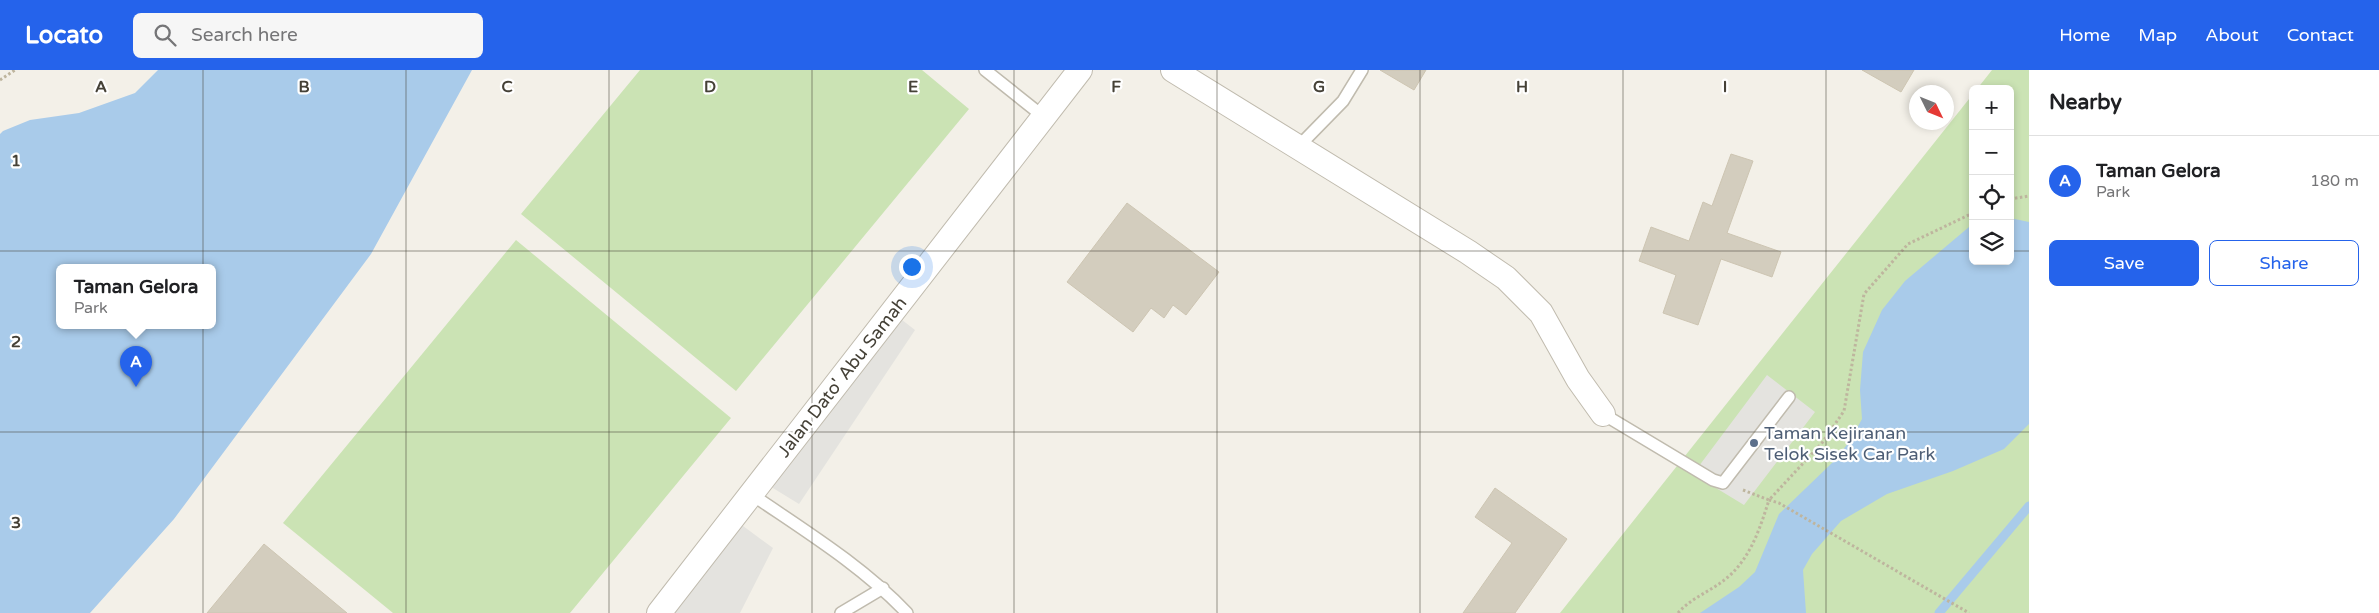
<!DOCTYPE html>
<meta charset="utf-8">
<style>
:root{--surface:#fff;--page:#f6f6f6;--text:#202124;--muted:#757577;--line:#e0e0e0;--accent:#2563eb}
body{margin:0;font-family:"Varela Round",sans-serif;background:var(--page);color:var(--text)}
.controls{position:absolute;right:15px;top:15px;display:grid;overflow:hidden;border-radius:8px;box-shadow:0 2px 8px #0003}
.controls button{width:45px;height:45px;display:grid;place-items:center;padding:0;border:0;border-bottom:1px solid var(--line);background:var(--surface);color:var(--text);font:25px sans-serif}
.compass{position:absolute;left:1909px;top:15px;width:45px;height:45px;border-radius:50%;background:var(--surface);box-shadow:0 2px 8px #0003;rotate:133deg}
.you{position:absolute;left:911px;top:196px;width:18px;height:18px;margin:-12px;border:4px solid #fff;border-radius:50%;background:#1a73e8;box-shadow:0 0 0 8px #1a73e833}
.badge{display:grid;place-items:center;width:32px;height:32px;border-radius:50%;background:var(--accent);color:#fff;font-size:16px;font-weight:700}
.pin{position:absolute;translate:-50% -41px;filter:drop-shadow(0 1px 2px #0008)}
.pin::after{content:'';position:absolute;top:26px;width:18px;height:15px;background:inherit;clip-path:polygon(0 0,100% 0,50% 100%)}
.popup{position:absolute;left:56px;top:194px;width:160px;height:65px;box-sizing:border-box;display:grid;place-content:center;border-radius:8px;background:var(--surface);filter:drop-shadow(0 1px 4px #0005);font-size:16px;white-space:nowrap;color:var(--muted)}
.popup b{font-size:19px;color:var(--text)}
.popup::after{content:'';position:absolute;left:50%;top:100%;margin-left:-10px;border:10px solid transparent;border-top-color:var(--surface)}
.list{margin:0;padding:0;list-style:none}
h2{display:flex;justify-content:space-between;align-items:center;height:65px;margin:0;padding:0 20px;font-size:21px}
h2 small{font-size:16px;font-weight:400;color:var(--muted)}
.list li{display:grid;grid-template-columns:32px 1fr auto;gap:15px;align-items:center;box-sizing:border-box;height:90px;padding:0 20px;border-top:1px solid var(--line)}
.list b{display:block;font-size:19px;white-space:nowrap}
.list p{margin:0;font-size:16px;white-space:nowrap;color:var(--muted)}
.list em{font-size:16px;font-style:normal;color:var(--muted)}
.actions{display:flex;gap:10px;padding:15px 20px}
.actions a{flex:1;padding:11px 0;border:1px solid var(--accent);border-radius:8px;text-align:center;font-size:18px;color:var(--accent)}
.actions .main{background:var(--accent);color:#fff}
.icon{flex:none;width:28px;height:28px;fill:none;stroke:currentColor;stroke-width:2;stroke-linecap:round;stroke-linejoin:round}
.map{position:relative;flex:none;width:2029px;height:543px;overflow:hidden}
header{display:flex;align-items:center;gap:30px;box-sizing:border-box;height:70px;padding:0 25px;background:var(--accent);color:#fff}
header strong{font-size:24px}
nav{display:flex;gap:28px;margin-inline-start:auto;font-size:18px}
.search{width:350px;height:45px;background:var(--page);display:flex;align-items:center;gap:12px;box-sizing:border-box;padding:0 18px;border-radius:8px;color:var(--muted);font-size:19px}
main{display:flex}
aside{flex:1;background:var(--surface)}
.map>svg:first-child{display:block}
</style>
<header>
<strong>Locato</strong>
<div class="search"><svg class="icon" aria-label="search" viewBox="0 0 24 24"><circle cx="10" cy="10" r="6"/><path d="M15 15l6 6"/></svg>Search here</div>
<nav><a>Home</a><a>Map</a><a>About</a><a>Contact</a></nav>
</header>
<main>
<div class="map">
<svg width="2029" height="543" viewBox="0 0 2029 543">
<rect width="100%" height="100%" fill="#f3f0e8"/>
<path fill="#cbe3b4" d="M640,0h282l47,39 -233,282 -215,-177z
M1992,0h37v543h-469l413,-519v167h37v-172h-33z
M516,170l215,178 -161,195h-177l-110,-90z"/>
<path fill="#e4e3df" d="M897,246l18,14 -116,174 -31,-19z
M1767,305l48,37 -71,93 -51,-31z
M739,453l34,25 -33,65h-70z"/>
<path fill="#a9cbea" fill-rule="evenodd" d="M158,0h314l-101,184 -197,265 -84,94h-90v-479l3,-3 27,-11 49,-7 56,-20zM60,198h152v58h-152z
M2010,148l19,4v202l-25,25 -51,22 -66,23 -46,27 -29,33 -9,16 3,43h-106l39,-26 16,-15 24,-58 54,-52 17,-21 12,-22 -2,-29 3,-38 19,-42 23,-29 64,-54 4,-1v35h37z"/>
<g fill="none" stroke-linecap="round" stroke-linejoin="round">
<path stroke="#a9cbea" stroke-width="9" d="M1939,543l90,-107"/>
</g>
<path fill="#d3cdbe" stroke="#cdc5b2" d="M1380,0h46l-12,20z
M1862,0h52l-13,22z
M1731,84l22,7 -26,72 54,19 -9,25 -51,-18 -23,66 -35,-12 13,-38 -37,-14 12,-34 38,14 14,-39 9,4z
M1127,133l92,69 -33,43 -13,-10 -9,13 -13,-10 -18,24 -66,-50z
M1495,418l72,51 -52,74h-52l49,-70 -37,-26z
M264,474l83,69h-140z"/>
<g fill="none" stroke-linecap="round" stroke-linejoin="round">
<g stroke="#c0bbae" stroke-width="14">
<path id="lane" d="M985,0l59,47
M1298,77l45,-46 19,-31
M1603,344l110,66 10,3 66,-86
M751,424c54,37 110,71 156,119
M841,543l42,-25"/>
</g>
<g stroke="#c0bbae" stroke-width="26">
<path id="street" d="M1173,0l295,182 38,26 35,35 37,66 25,35
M659,543l421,-543"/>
</g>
<path stroke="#beb59e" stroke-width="3" stroke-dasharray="2.5 2.5" stroke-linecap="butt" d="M0,10l15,-10
M2010,129l19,-3
M1743,420l26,10 53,-57 22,-32 20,-117 44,-50 65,-31
M1678,543c14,-16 34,-22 50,-36 23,-20 32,-49 41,-77l10,3 190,110"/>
<use href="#lane" stroke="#fff" stroke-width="11"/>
<use href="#street" stroke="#fff" stroke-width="24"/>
</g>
<path fill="none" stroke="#454137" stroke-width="1" stroke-opacity="0.55" d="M203,0v543M406,0v543M609,0v543M812,0v543M1014,0v543M1217,0v543M1420,0v543M1623,0v543M1826,0v543M0,181h1973M2010,181h19M0,362h2029"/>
<circle fill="#5c6f8a" stroke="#fff" stroke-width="2" cx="1754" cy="373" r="5"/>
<g text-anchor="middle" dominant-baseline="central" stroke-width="4.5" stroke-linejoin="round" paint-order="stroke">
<g font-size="18" fill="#454137" stroke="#fff">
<text transform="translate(842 307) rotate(-52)">Jalan Dato' Abu Samah</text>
</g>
<g font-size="18" fill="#4e5e75" stroke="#fff" text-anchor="start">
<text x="1764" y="363">Taman Kejiranan<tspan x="1764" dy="21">Telok Sisek Car Park</tspan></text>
</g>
</g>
<g font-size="16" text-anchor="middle" font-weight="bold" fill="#454137" stroke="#fff" stroke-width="4.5" stroke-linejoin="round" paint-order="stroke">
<text x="101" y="22">A</text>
<text x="304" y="22">B</text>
<text x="507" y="22">C</text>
<text x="710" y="22">D</text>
<text x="913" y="22">E</text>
<text x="1116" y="22">F</text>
<text x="1319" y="22">G</text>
<text x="1522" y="22">H</text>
<text x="1725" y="22">I</text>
<text x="16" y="96">1</text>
<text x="16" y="277">2</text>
<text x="16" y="458">3</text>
</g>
</svg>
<div class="controls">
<button>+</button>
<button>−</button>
<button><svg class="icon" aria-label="locate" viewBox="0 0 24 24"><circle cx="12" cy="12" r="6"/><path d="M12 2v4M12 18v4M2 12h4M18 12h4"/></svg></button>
<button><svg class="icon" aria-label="layers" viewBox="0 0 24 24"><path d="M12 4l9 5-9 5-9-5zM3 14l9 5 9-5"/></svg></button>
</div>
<svg class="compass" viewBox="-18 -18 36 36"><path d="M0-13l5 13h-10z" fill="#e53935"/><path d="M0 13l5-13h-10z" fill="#757577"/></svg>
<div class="you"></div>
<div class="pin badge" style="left:136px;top:317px">A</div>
<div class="popup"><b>Taman Gelora</b>Park</div>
</div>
<aside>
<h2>Nearby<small></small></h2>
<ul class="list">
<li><span class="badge">A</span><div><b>Taman Gelora</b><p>Park</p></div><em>180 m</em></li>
</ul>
<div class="actions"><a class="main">Save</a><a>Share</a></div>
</aside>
</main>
